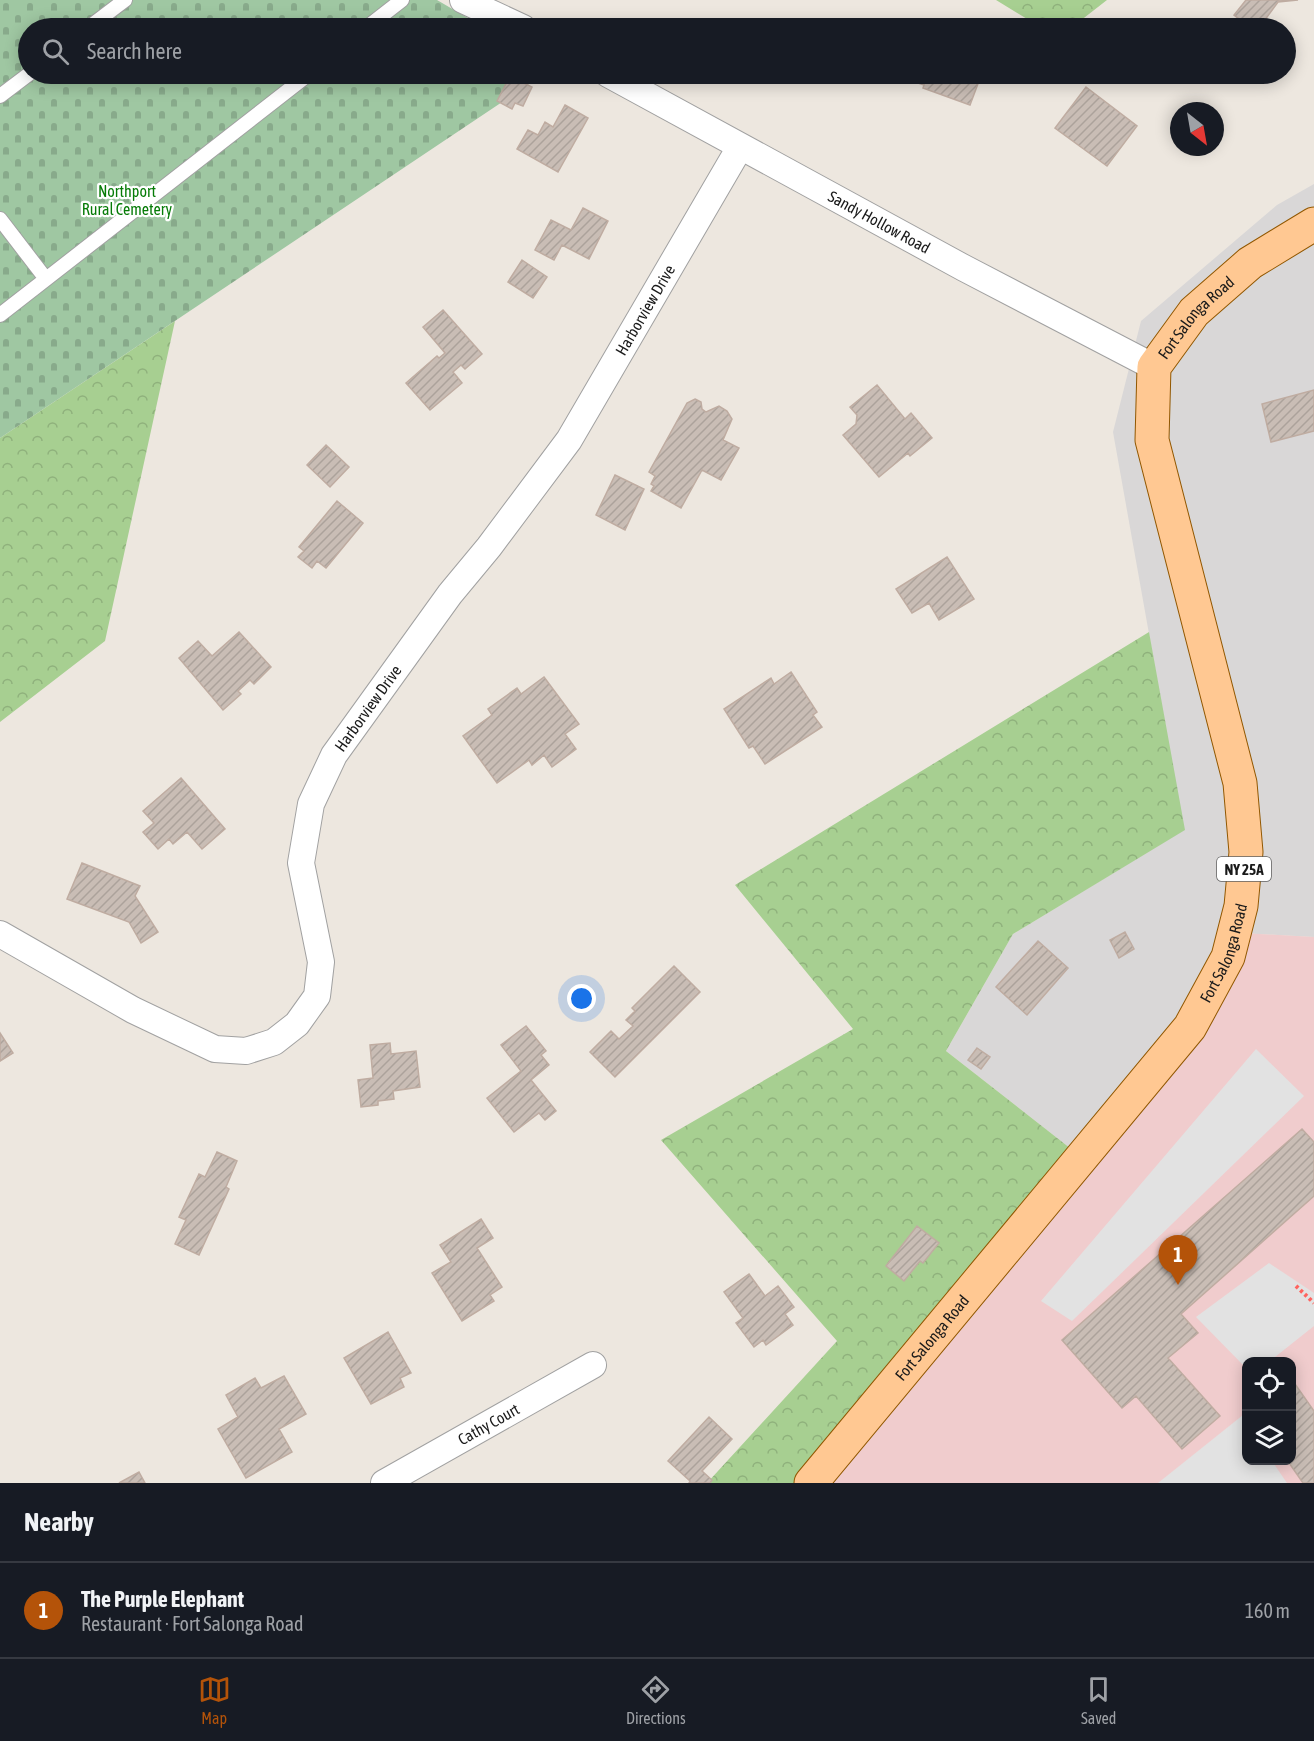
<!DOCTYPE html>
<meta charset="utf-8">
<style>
:root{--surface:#171b24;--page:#20242c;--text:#f1f3f6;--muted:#9ea1a6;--line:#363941;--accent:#b45309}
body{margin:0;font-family:"Asap Condensed",sans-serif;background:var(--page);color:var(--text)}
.controls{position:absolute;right:18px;bottom:18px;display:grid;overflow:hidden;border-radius:12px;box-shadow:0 3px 15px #0003}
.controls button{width:54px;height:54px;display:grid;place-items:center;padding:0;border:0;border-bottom:2px solid var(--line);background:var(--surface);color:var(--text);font:30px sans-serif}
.compass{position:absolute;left:1170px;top:102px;width:54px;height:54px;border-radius:50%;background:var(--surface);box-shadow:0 3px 15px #0003;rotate:149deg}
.you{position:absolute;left:582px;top:999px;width:21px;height:21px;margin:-15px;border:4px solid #fff;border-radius:50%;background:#1a73e8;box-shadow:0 0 0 9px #1a73e833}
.badge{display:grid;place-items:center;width:39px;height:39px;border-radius:50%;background:var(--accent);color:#fff;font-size:20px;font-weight:700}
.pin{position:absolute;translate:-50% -50px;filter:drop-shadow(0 2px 3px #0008)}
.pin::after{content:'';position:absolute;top:32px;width:21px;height:18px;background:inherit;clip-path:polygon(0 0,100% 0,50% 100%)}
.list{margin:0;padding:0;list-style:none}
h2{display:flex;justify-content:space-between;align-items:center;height:78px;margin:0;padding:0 24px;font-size:26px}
h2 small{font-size:20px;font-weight:400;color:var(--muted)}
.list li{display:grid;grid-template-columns:39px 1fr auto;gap:18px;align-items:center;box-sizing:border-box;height:96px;padding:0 24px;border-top:2px solid var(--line)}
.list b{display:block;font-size:22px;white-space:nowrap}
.list p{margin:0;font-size:20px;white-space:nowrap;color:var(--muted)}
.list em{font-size:20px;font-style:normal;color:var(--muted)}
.icon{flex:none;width:33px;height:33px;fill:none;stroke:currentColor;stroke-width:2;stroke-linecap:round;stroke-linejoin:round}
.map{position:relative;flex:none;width:1314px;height:1483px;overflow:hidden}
.search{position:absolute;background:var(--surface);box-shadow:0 3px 15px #0003;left:18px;right:18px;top:18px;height:66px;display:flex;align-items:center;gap:15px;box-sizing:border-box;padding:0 21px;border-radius:33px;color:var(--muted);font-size:22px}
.sheet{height:174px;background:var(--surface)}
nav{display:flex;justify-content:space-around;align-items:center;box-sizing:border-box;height:84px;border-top:2px solid var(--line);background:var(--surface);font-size:16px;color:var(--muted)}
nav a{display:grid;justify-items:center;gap:3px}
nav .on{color:var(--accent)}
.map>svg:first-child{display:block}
</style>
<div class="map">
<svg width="1314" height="1483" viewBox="0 0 1314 1483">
<defs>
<pattern id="forest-crowns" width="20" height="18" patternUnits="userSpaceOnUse" patternTransform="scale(1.5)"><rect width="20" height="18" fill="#a7cf91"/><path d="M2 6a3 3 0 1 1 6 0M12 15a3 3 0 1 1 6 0" fill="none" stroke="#8fb17c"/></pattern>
<pattern id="cemetery-stones" width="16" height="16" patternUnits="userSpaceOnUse" patternTransform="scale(1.5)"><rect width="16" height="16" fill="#9fc7a2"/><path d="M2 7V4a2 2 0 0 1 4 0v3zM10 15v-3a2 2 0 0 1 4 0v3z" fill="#88aa8b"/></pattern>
<pattern id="building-hatch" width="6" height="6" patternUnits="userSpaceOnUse" patternTransform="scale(1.5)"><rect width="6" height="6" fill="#c9bdb5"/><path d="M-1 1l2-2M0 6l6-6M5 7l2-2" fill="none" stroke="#aca29b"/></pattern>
</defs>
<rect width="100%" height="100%" fill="#ede7df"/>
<path fill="#d9d7d7" d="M1314,184v753l-92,-5 -50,98 -97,122 -129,-101 67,-117 171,-104 -71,-398 28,-111 136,-116z"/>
<path fill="#f0cccd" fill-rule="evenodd" d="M1242,933l72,4v546h-497zM1246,1362h46v98h-46z"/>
<path fill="url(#forest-crowns)" d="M996,0h111l-36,28h-29z
M175,321l-70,320 -105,81v-284z
M1149,632l36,198 -172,104 -67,117 129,101 -225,269 -56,62h-87l130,-142 -176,-201 192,-111 -118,-144z"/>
<path fill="url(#cemetery-stones)" d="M0,0h437l48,28h-457v46h516l-544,364z"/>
<path fill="#e2e2e2" d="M1256,1049l48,47 -232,225 -31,-20z
M1269,1263l45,30v33l-44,35 -24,1v6l-50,-51z
M1243,1415l3,5v40l26,1 15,22h-129z"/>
<path fill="url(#building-hatch)" stroke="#bfaca1" stroke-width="1.5" d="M1246,0h52l-20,2 -19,26h-8l-17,-13z
M891,74h72l-1,1 17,6 -9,24 -47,-17 1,-3z
M510,76l22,11 -9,19 -8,-3 -3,6 -15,-8z
M1086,87l51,39 -30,40 -52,-38z
M565,105l23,13 -30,54 -41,-23 11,-19 10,5 7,-13 8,5z
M583,208l25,13 -19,38 -27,-14 -8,15 -19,-10 16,-30 20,10z
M522,260l25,17 -14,21 -25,-16z
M443,310l39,44 -17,15 -4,-4 -8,7 9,11 -32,27 -24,-27 31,-27 2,2 6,-5 -22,-26z
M877,385l28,34 6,-6 21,25 -22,18 -2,-3 -29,24 -36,-42 13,-11 1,-9 -7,-8z
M1314,390v41l-43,11 -9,-38z
M695,399l6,3 1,7 4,3 13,-6 8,5 5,8 -9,21 16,8 -18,32 -19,-10 -21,38 -30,-17 3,-5 -3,-2 4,-8 -6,-4 38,-69z
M326,445l23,22 -19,20 -23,-22z
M615,475l29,14 -19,41 -29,-15z
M337,501l26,22 -37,45 -9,-7 -5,7 -14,-11 6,-6 -5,-4z
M947,557l27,42 -35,21 -10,-17 -17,10 -16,-24z
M239,632l32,35 -17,17 -4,-4 -12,11 3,3 -18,16 -44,-52 19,-17 14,15z
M791,672l26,40 -4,3 9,12 -57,37 -12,-18 -4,2 -25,-39 47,-31 3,6z
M544,677l35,47 -14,10 11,15 -24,18 -8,-12 -12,10 -3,-5 -32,23 -34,-47 29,-21 -4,-6 29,-21 4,6z
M181,778l44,51 -23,20 -15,-17 -14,12 -4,-5 -11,10 -15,-17 11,-9 -11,-12z
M82,863l58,23 -5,10 23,36 -17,11 -12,-21 -62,-23z
M1125,932l9,17 -15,9 -9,-18z
M1038,941l30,27 -41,47 -31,-28z
M674,966l26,26 -85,85 -25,-25 21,-21 8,8 14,-13 -7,-6 9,-9 -3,-3z
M526,1026l20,25 -5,4 8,10 -18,15 25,31 -11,9 -6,-7 -25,19 -27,-34 34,-27 -20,-26z
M0,1033l13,20 -13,8z
M390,1043l1,11 25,-3 4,36 -27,4 1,8 -16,2v4l-17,2 -3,-27 15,-2 -3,-33z
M977,1048l13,9 -9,12 -13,-9z
M1302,1129l12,13v54l-133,118 17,19 -30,25 52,58 -38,33 -46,-53 -14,12 -60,-68z
M217,1152l20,9 -11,26 3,2 -30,66 -24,-11 11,-24 -7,-3 20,-43 6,3z
M481,1219l12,19 -16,10 25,39 -12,8 4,6 -32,20 -30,-48 19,-11 -11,-17z
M917,1226l22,17 -16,20 -3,-2 -16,20 -18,-15z
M749,1274l16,22 13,-10 16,21 -9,7 8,11 -27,20 -3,-5 -9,7 -18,-24 7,-5 -19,-26z
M388,1332l23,41 -11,5 4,9 -33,17 -27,-46z
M284,1376l22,38 -27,15 13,23 -46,26 -28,-49 20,-12 -12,-22 29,-17 6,10z
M1295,1384l19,27v72h-11l-16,-23h5v-74z
M709,1417l23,22 -30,32 10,9 -2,3h-21l1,-2 -22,-20z
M139,1472l6,11h-26z"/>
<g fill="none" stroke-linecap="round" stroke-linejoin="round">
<g stroke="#a1a1a1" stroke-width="16">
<path id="service" d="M88,28l37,-28
M366,28l36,-28
M0,96l29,-22
M0,219l46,60
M0,315l309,-241"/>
</g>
<g stroke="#a1a1a1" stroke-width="28">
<g id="minor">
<path d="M463,0l60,28"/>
<path id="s1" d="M608,74l356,194 190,99"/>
<path id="s2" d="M0,934l133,76 82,39 31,2 28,-9 23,-18 20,-28 4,-34 -20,-99 10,-59 23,-49 116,-161 39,-47 80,-107 171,-293"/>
<path id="s3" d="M384,1483l209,-118"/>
</g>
</g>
<g stroke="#915700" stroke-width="35">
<g id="primary">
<path id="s4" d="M811,1483l379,-456 38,-70 13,-51 5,-54 -6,-69 -88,-343 2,-73 40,-55 56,-49 64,-39"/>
</g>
</g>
<path stroke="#ff635e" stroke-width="4" stroke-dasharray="3 3" stroke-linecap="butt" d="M1296,1286l18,17"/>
<use href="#service" stroke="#fff" stroke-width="14"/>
<use href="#minor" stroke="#fff" stroke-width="26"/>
<use href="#primary" stroke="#ffc892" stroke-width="33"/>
</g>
<g text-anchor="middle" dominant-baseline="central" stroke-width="4.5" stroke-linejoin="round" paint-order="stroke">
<rect fill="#fff" stroke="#5f5f5f" stroke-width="1.5" x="1217" y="857" width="54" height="24" rx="4.5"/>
<g font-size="15" font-weight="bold" fill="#1a1a1a">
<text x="1244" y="869">NY 25A</text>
</g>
<g font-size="16" fill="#067b07" stroke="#fff">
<text x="127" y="191">Northport<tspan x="127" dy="18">Rural Cemetery</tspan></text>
</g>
<g font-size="16" fill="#1a1a1a" stroke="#fff">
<text stroke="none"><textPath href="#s1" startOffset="309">Sandy Hollow Road</textPath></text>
<text stroke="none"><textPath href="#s2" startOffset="1161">Harborview Drive</textPath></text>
<text stroke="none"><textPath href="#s4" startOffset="1341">Fort Salonga Road</textPath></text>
<text stroke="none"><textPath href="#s2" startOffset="675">Harborview Drive</textPath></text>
<text stroke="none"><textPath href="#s4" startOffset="675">Fort Salonga Road</textPath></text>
<text stroke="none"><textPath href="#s4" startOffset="189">Fort Salonga Road</textPath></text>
<text stroke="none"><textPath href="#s3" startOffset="120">Cathy Court</textPath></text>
</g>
</g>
</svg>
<div class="controls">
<button><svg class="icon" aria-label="locate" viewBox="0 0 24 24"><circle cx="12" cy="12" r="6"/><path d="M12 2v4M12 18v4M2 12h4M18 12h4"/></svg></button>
<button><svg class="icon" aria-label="layers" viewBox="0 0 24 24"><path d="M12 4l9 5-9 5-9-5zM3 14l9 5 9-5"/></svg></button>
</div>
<svg class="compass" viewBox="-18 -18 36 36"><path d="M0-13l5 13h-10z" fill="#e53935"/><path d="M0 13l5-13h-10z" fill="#9ea1a6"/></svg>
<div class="you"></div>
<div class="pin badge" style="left:1178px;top:1285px">1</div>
<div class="search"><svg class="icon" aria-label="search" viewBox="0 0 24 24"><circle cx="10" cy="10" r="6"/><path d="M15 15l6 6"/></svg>Search here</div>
</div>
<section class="sheet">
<h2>Nearby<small></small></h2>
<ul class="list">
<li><span class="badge">1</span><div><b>The Purple Elephant</b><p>Restaurant · Fort Salonga Road</p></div><em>160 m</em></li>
</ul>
</section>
<nav>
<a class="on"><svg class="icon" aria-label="map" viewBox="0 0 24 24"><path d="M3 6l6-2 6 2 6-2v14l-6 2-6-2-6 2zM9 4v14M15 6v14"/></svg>Map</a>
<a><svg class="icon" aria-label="directions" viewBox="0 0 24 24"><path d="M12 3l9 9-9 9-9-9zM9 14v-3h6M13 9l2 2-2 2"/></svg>Directions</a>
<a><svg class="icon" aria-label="saved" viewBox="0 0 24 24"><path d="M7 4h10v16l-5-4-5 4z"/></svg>Saved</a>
</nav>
